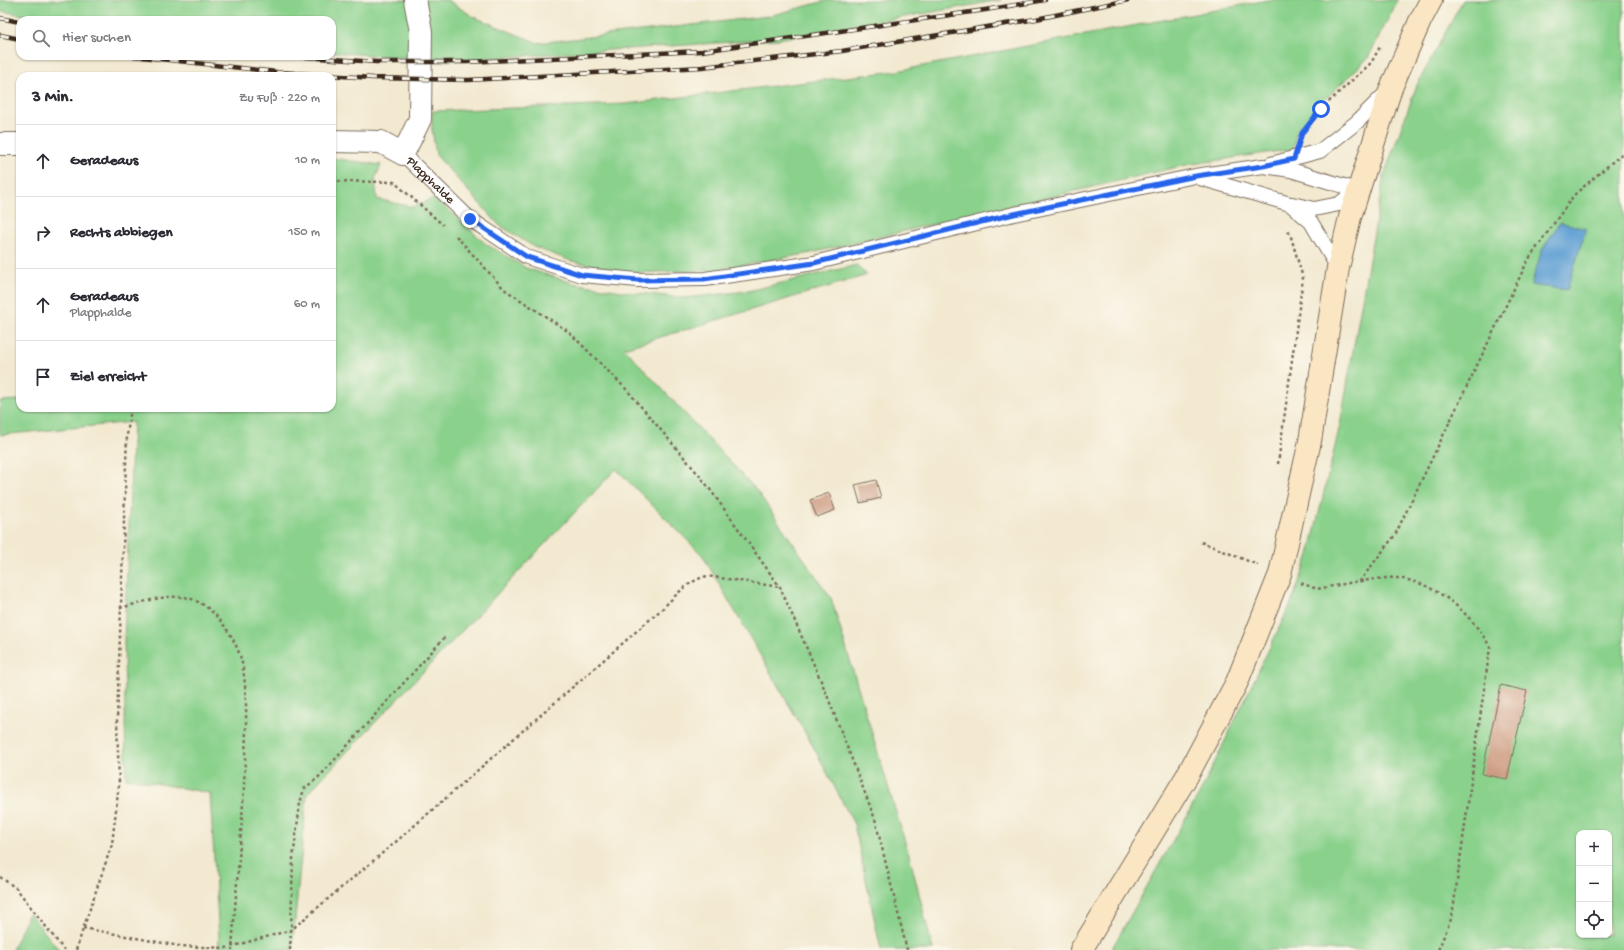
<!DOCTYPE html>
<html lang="de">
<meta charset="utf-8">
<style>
:root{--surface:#fff;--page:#f7f7f7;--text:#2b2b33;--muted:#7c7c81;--line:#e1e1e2}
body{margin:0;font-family:"Gochi Hand",sans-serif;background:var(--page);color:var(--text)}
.controls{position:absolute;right:12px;bottom:12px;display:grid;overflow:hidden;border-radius:8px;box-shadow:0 1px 3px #0004}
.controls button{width:36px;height:36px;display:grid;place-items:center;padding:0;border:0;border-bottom:1px solid var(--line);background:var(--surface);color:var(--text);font:20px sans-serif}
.stop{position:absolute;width:12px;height:12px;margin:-9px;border:3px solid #2563eb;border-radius:50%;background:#fff}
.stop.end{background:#2563eb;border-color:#fff;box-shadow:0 1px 4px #0008}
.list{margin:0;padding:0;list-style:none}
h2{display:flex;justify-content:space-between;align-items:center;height:52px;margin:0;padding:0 16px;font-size:17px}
h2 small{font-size:13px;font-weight:400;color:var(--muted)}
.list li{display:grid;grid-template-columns:26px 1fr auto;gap:12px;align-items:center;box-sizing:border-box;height:72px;padding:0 16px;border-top:1px solid var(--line)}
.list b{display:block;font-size:15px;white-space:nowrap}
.list p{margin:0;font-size:13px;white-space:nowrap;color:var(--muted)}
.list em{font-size:13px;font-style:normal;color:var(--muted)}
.icon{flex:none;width:22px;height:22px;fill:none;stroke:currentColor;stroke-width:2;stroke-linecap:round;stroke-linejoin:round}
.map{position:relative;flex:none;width:1624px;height:950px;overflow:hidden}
.search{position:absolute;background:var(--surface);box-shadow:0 1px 3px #0004;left:16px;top:16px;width:320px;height:44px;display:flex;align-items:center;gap:10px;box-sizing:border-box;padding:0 14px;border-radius:12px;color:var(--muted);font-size:15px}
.panel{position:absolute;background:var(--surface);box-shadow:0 1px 3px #0004;left:16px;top:72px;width:320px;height:340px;border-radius:12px}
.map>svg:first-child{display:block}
</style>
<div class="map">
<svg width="1624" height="950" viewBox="0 0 1624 950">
<rect width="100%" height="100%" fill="#fbf7ec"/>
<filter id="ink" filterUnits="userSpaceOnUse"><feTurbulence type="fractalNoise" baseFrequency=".025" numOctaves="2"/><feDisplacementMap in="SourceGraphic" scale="8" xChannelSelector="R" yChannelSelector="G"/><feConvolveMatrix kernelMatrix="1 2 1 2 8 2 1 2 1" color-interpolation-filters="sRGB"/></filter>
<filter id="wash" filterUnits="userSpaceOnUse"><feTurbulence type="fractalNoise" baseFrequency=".012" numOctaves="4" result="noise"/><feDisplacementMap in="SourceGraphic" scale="16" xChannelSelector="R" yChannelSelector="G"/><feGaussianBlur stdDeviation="0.9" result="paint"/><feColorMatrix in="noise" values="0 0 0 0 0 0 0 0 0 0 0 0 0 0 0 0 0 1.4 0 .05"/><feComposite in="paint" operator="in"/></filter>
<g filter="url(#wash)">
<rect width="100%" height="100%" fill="#f2e9d0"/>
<path fill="#8ad18c" stroke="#627e55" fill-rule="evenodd" d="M0,0h447l27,17 64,26 231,-27 60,-16h172l-223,39 -334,22 -112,-9v-32h-279l-53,-9z
M1268,0h130l-30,58 -49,47 -22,25 -4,19 -107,16 -375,88 -97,17 -83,3 -60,-12 -37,-14 -35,-22 -63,-70 -4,-26v-18l194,-7 271,-33z
M1463,0h161v950h-513l91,-161 90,-188 17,-46 31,-130 44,-250 33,-90zM1579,833h30v102h-30z
M332,158l49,7 -6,14 2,20 35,8 23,-9 51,46 40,24 47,15 55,9 57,6 63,-7 109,-26 10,10 -243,73 133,143 74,107 80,264 22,88h-52l-27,-126 -40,-76 -111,-192 -87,-87 -309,325 -15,156h-74l1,-12 -9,-145 -84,-15 -2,-137 9,-219 -133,13v-34l20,-1v8h312z
M29,913l30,37h-47z"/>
<path fill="#62a1d4" stroke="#4e6679" d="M1560,222l26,7 -19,61 -36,-5 11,-35z"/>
<g id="blocks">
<path fill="#cd9b82" d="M876,480l5,18 -21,5 -5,-18z
M829,493l6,17 -18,7 -7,-17z
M1501,685l26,6 -20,88 -25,-5z"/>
</g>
</g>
<g filter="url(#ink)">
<use href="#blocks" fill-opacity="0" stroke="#7b6d5c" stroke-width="1"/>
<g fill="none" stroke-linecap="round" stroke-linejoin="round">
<g stroke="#7b6d5c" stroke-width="16">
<g id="lane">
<path id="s1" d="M403,154l67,65 57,38 55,18 56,5 67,-1 109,-16 200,-49 181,-38 68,-10 28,4 66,20"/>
<path d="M1271,164l49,-13 37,-29 31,-31"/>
<path d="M1200,178l90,26 21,18 27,46"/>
<path d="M1292,204l22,5 25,-5 18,-14"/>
</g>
</g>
<g stroke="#7b6d5c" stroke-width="24">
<path id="street" d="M332,141l49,1 22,12 17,-35 1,-87 -6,-32
M0,144h20"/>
</g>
<g stroke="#7b6d5c" stroke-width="24">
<path id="secondary" d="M1081,950l106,-174 50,-94 43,-108 30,-133 28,-173 12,-51 41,-129 29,-67 11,-21"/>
</g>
<path stroke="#7b6d5c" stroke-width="2.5" stroke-dasharray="3 3" stroke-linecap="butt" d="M1302,134l19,-25 50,-46 10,-18
M332,181l62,1 49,43
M456,236l48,53 65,43 58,58 77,91 76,106 45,103 50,129 32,131
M1278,464l25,-186 -12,-41 -4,-7
M1201,542l57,23
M1360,581c12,-1 26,-4 37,-3 40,5 74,35 93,69l-38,270 -14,33
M1301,583l16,6 43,-8 35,-46 133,-275 46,-65 50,-43
M120,608c21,-5 47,-15 68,-10 26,6 49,41 54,65 6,32 4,64 3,97 -2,63 -9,127 -13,190
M0,877l16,11 48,62
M83,928l96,18 47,2 65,-18 2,-71 7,-56 4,-14 17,-14 124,-138
M76,950l36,-106 7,-60 -2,-64 10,-285 4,-27
M290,950l1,-20 107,-90 265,-232c14,-14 25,-27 44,-32l73,11"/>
<use href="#lane" stroke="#fff" stroke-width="14"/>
<use href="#street" stroke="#fff" stroke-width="22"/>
<use href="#secondary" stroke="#fbe6c3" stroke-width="22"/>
<g stroke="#3b2a1e" stroke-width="4.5">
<path id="rail" d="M0,18l20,4
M0,35l20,4
M133,56l144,16 96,6 95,2 234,-13 140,-16 194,-32 92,-19
M291,56l85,6h91l235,-11 283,-41 60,-10"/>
</g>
<use href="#rail" stroke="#fbf7ec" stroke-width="3" stroke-dasharray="9" stroke-linecap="butt"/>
</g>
</g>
<g fill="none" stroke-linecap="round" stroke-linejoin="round" filter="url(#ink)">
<path stroke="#2563eb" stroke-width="5" d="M470,219l57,38 55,18 56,5 66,-1 110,-16 200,-49 182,-38 67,-10 31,-7 8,-26 19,-24"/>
</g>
<g text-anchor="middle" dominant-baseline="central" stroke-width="3" stroke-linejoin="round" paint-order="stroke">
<g font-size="13" fill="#3b2a1e" stroke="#fbf7ec">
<text stroke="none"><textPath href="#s1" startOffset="38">Plapphalde</textPath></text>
</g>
</g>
</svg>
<div class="controls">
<button>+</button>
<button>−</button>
<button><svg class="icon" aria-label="locate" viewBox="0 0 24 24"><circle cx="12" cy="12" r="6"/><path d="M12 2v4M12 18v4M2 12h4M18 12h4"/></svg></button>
</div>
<div class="stop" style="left:1321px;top:109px"></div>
<div class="stop end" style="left:470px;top:219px"></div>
<div class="search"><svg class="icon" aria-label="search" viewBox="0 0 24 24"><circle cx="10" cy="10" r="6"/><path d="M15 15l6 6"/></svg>Hier suchen</div>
<section class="panel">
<h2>3 Min.<small>Zu Fuß · 220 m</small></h2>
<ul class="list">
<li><svg class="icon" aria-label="ahead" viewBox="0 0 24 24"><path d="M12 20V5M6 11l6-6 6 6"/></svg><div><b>Geradeaus</b></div><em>10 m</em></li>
<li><svg class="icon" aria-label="right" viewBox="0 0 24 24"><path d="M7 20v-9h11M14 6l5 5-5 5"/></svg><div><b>Rechts abbiegen</b></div><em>150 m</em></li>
<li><svg class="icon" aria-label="ahead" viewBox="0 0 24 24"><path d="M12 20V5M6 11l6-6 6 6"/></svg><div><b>Geradeaus</b><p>Plapphalde</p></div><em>60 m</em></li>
<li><svg class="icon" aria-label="arrive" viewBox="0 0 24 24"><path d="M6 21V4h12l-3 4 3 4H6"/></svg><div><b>Ziel erreicht</b></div></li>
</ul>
</section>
</div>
